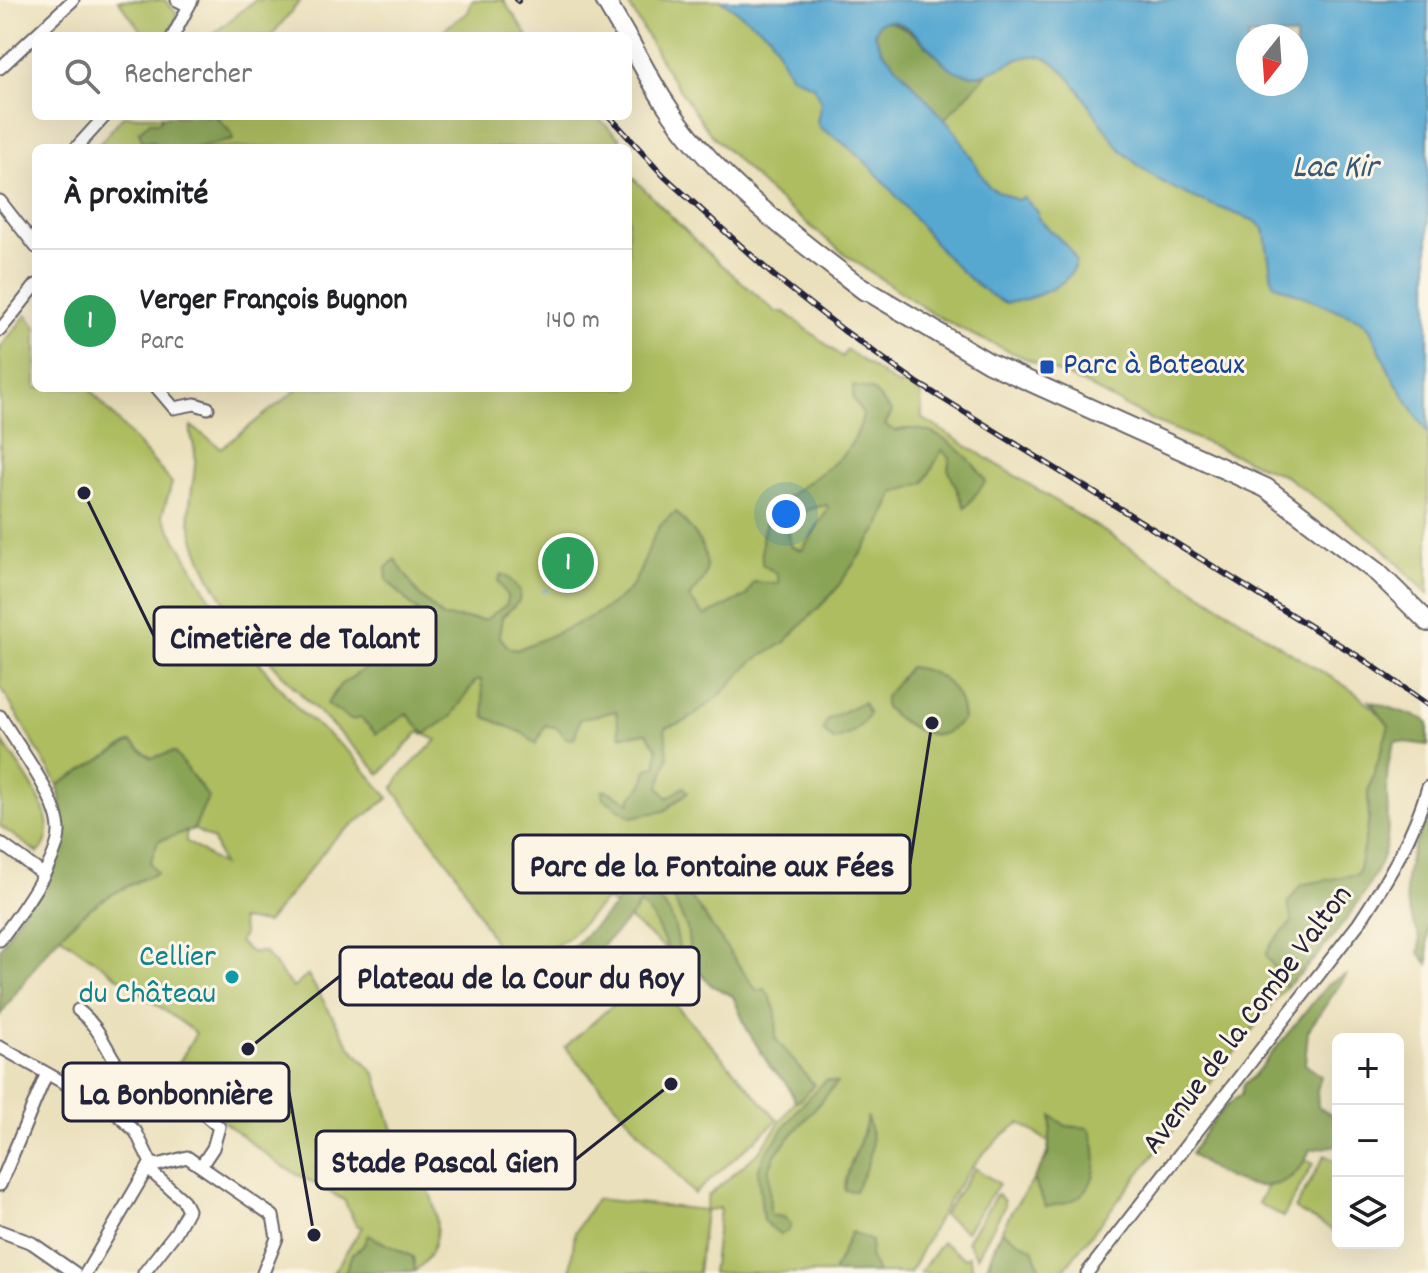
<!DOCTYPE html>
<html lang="fr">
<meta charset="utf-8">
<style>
:root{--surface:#fff;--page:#f6f6f6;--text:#202124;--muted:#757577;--line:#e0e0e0;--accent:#db2777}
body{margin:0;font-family:Dekko,sans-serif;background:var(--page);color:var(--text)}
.controls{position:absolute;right:24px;bottom:24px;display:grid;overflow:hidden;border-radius:12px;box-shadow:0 8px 32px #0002}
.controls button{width:72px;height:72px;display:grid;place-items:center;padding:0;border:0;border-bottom:2px solid var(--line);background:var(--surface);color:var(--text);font:40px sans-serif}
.compass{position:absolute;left:1236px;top:24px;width:72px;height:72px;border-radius:50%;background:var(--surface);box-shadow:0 8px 32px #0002;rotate:197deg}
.you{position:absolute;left:786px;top:514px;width:28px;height:28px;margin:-20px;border:6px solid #fff;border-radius:50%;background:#1a73e8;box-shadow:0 0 0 12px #1a73e833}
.badge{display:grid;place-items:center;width:52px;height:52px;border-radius:50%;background:var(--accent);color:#fff;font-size:26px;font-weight:700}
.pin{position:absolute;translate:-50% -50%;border:4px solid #fff;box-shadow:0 2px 8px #0006}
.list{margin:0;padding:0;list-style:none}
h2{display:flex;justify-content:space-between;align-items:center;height:104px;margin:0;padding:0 32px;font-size:34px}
h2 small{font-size:26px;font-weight:400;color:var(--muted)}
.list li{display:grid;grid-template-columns:52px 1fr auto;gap:24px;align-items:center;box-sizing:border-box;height:144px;padding:0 32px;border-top:2px solid var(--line)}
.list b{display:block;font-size:30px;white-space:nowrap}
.list p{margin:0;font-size:26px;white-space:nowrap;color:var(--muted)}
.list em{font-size:26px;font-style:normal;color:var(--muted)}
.icon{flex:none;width:44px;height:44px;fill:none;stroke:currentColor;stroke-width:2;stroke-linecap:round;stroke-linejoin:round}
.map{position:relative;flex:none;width:1428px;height:1273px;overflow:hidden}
.search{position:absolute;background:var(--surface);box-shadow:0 8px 32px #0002;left:32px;top:32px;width:600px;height:88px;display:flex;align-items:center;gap:20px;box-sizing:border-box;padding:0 28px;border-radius:12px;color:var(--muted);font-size:30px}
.panel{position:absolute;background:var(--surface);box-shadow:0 8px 32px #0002;left:32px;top:144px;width:600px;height:248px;border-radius:12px}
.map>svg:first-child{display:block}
</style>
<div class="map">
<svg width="1428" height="1273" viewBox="0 0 1428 1273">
<rect width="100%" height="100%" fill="#fcf5e5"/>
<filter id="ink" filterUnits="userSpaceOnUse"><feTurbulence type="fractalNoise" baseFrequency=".0125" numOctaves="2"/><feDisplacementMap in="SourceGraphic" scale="16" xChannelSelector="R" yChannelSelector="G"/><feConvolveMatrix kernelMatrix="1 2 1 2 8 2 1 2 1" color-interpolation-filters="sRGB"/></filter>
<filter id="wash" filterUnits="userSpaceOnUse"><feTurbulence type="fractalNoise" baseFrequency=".006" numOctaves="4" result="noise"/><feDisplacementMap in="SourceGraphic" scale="32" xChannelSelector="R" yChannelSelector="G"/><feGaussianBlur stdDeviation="1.8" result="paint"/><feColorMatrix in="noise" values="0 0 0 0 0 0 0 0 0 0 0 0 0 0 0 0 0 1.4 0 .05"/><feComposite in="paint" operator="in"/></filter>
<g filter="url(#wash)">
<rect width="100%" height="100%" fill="#ebe0bc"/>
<path fill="#adbd60" stroke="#68704e" stroke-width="2" fill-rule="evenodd" d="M118,0h47l11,12v8l-10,16h-21z
M255,0h46l-30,36h-60z
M472,0h31l25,36h-93l33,-24z
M626,0h802v594l-47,-48 -94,-69 -135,-57 -70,-37 -107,-47 -42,-22 -86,-58 -77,-63 -61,-61 -39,-56zM1248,36h48v48h-48z
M123,116h473l24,23 -1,9h-523z
M628,173l79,79 69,60h9l57,45 5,-7 52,36 7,-3 15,11 1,24c119,74 239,147 355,226 41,28 81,42 113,82l-22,66 1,27 -11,56 -36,66 -261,332h-76c6,-21 14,-39 25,-59 13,-22 37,-45 39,-72l-29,-19c-55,35 -81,94 -110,150h-198l8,-65 -15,3 -7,62h-128l5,-41 21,-33 109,11 3,-14 51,-44 36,-51 -8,-19 -16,-14 -24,-39 -14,-33 -22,-11 -20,-23 -17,-6 -68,-57 -35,36 -50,36 -6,2 -8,-7 -51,-93 -63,-84 7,-13 37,-36 -18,-8 -39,42c-62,-66 -174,-159 -190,-253 -3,-22 7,-45 5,-67 0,-11 -6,-16 -4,-28l30,22 78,-60h329z
M26,315l10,12v61h53l83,95 -10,32 45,78 67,88 27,31 50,42 38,44 -55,41 -67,84 -27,-3 4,15 -5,7 11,10h14l29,36 15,-13 42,71 26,29 31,101 14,-1c18,30 26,72 -6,96l-2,-14 -50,-10 -11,7 -7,19h-12l29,-46 -6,-2 -12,-25 -64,-35 -56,-43 -18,-27 -34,-20 24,-42 -137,-98c30,-30 59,-46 98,-62l-7,-10 8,-23 28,-9v10l36,24 -9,-25 -19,-11 14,-32 -34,-45 -23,6 -20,-16 -73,43 -58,-99v-338z
M3,742c16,26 66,83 35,111l-38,-27z
M648,974l130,146 -84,74 -129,-147z
M1288,1150l25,14 -30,53 -25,-14z
M1325,1155l13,8v70l-43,-24z
M975,1168l24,16 -33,47 -23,-16z
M997,1194l7,7v6l-27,50 -10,-16z
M942,1242l23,16 4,-2 5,17h-54z"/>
<path fill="#8aa456" stroke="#566348" stroke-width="2" fill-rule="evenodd" d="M886,21c46,11 47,55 100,54l-42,45 -63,-70 -7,-16 5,-11z
M162,116h54l16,18 1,6 -39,8h-36l-5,-7h-11l-3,-10 11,-9h9z
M853,386l19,4 20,22 -7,13 10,6c37,-11 72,21 91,50l-21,27 -17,-39 2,-11 -8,-8 -18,33 -30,10 -14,33 -46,66 -50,51 -32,19 -35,36 -31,23 -21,7 3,29 -9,30 9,11 16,-11 4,5 -24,19 -33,6 -28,-19 -1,-7 4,-1 25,13v-6l12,-12 4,-16 10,-3v-18l-10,-15 -27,3 -4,-25 -36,8 -6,20 -8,-1 -8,-10 -13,-3 -9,19 -15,-12 -36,-15 -4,-37h-5l-25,37 -26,17 -18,-20 -31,20 -15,-16 -10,2 -24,-16 13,-19 86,-57v-7l-39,-41 -1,-12 9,-9 24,36 24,22 42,3 22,-16v-8l-9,-15 3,-7 8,4 11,13 -1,10 -17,16 -3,19 9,11 8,3c31,-13 99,-38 117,-66 16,-25 16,-57 43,-72 15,15 37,40 29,64 -2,7 -12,16 -16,22l16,18 41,-20 8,-14 25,2 -2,-10 -15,-10c0,-10 -1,-22 1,-31 11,-52 89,-53 100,-119l-10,-15zM827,505l1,4 -26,41 -10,-3c-12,-28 12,-38 35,-42z
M909,667c31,3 52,20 54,52 -6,5 -13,13 -21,15 -17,4 -47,-15 -57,-27v-10z
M1370,701l54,18 4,4v22l-32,-4c-16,31 -5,66 -9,98 -5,43 -69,121 -101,148l-20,-32 6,-12 20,-21 -4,-19 13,-18 57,-11 11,-55 -1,-27 21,-66z
M863,702l6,12c-9,15 -19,22 -36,26l-10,-10 5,-11z
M131,742l20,16 23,-6 34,45 -14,32 -36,12 -8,22 7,10c-87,34 -104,70 -157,142v-66l62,-106 2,-18 -6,-40z
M1428,817v147l-9,-11c4,-16 -3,-22 -8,-36 -13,-37 0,-68 17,-100z
M640,887c30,13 38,41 40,71 -20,-7 -19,-40 -40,-54 -25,38 -70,65 -105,92l-11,-3 2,-13 34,-20 73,-72z
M680,892l13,8 64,91 8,-2c11,17 14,29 10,49l39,47 -14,15 -5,1 -9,-19 -15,-14 -24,-39 -14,-33 -22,-11 -20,-23 -4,-34 -14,-30z
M1347,974l-39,57 -3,33 16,12 -4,15 1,16 20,12v26l-28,5c-25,59 -81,35 -119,4 14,-23 27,-45 50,-59l2,-11 8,-5 77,-95z
M826,1080l11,3 -61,70 -7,16 1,46 14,2 7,7 -3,7 -8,3 -17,-13 -5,-50 6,-15 33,-46z
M1052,1116l14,10 23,2c9,22 12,54 -12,70 -8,5 -22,7 -31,9l-13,-28 15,-24z
M867,1118c11,28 1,48 -12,73l-10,-1c0,-22 18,-47 22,-72z
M1001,1231c13,5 18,13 32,17l9,25h-57z
M851,1232l20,9 -1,15 7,17h-44z
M368,1235l45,22 2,14 -70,2 7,-19 11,-8z"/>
<path fill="#56a8d1" stroke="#3c6586" stroke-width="2" fill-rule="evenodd" d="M721,0h707v434l-38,-61 -20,-44 -9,-9 -88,-36 -9,-55 -9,-8c-50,-19 -92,-30 -133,-70 -23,-23 -48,-82 -77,-93 -27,-11 -56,28 -87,14 -26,-10 -46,-61 -79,-49l-5,11 8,16 74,82 33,55 28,13 6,-3 15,15v6l32,31 6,12c-4,26 -48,40 -72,42 -76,-41 -108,-134 -184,-175l-3,-6 4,-20 -8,-16 -23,-11 -20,-40zM1296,36v48h-48v-48z"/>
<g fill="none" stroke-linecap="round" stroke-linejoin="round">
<path stroke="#56a8d1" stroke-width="3" d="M543,591l4,-1"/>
</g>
</g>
<g filter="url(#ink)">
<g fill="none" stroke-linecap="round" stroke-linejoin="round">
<g stroke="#686468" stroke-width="15">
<path id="street" d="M177,0l12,6
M173,36l19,-36
M0,68l73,-68
M76,148l29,-32
M0,201l36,46
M0,330l36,-45
M157,388l17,20 21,-4 13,4
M0,716c16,28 60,84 59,116 -1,30 -41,84 -59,108
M0,843l43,31
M78,1010c29,23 27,47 54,71
M0,1047l114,64 22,21 15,31
M114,1111l18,-30 37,14 36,20 14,12 -6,21 -12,18
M151,1163l7,2 29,-8 86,59 4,22 -14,35
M0,1185l46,-110
M0,1231l32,12 43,30
M86,1273l64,-109
M144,1273l32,-41 12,-22 -5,-10 -35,-31
M1087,1273l272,-350c29,-44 54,-86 69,-136"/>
</g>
<g stroke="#686468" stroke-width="22">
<path id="primary" d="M605,0l21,36
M628,39c12,21 23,43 37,64 49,76 129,133 200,188
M856,284l133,79 277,125 112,85 50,49"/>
</g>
<use href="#street" stroke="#fff" stroke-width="11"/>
<use href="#primary" stroke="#fff" stroke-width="18"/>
<g stroke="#22223b" stroke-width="6">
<path id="rail" d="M517,0l1,1
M609,116l55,60 109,99 70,55 73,52 448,278 64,45"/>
</g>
<use href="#rail" stroke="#fcf5e5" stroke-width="3" stroke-dasharray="9" stroke-linecap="butt"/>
</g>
</g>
<rect fill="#1a4fb4" stroke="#fcf5e5" stroke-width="3" x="1039" y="359" width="16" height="16" rx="4"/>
<circle fill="#0f9aa8" stroke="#fcf5e5" stroke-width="3" cx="232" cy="977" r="8"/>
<g text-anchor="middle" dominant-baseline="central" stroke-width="6" stroke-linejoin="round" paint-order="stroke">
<g font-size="32" fill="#164399" stroke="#fcf5e5" text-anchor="start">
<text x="1063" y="367">Parc à Bateaux</text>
</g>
<g font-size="32" fill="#0d838f" stroke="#fcf5e5" text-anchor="end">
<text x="216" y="959">Cellier<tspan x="216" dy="37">du Château</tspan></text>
</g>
<g font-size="32" fill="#22223b" stroke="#fcf5e5">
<text transform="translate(1249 1021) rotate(-53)">Avenue de la Combe Valton</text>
</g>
<g font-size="34" font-style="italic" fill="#375877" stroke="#fcf5e5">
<text x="1335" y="169">Lac Kir</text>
</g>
</g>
<path fill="none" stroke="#22223b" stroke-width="3" d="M84 493L154 636M932 723L910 864M248 1049L340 976M314 1235L289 1092M671 1084L575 1160"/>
<g fill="#22223b" stroke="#fcf5e5" stroke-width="3">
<circle cx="84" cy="493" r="8"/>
<circle cx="932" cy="723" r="8"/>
<circle cx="248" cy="1049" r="8"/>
<circle cx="314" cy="1235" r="8"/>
<circle cx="671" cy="1084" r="8"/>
</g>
<g fill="#fcf5e5" stroke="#22223b" stroke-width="3">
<rect x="154" y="607" width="282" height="58" rx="8"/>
<rect x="513" y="835" width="397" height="58" rx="8"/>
<rect x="340" y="947" width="359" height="58" rx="8"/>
<rect x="63" y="1063" width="226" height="58" rx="8"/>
<rect x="316" y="1131" width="259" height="58" rx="8"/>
</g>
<g font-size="34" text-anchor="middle" font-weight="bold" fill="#22223b">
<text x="295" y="648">Cimetière de Talant</text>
<text x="712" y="876">Parc de la Fontaine aux Fées</text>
<text x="520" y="988">Plateau de la Cour du Roy</text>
<text x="176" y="1104">La Bonbonnière</text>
<text x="445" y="1172">Stade Pascal Gien</text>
</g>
</svg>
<div class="controls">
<button>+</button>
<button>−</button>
<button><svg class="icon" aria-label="layers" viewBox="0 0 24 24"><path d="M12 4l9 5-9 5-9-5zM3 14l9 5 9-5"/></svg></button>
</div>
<svg class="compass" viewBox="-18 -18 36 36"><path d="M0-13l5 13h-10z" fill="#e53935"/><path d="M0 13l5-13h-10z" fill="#757577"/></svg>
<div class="you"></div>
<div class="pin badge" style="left:568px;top:563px;background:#2e9e5b">1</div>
<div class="search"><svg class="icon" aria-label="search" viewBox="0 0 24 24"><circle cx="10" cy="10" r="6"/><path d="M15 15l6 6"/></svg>Rechercher</div>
<section class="panel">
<h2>À proximité<small></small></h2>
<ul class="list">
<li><span class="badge" style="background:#2e9e5b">1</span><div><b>Verger François Bugnon</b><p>Parc</p></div><em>140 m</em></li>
</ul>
</section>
</div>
